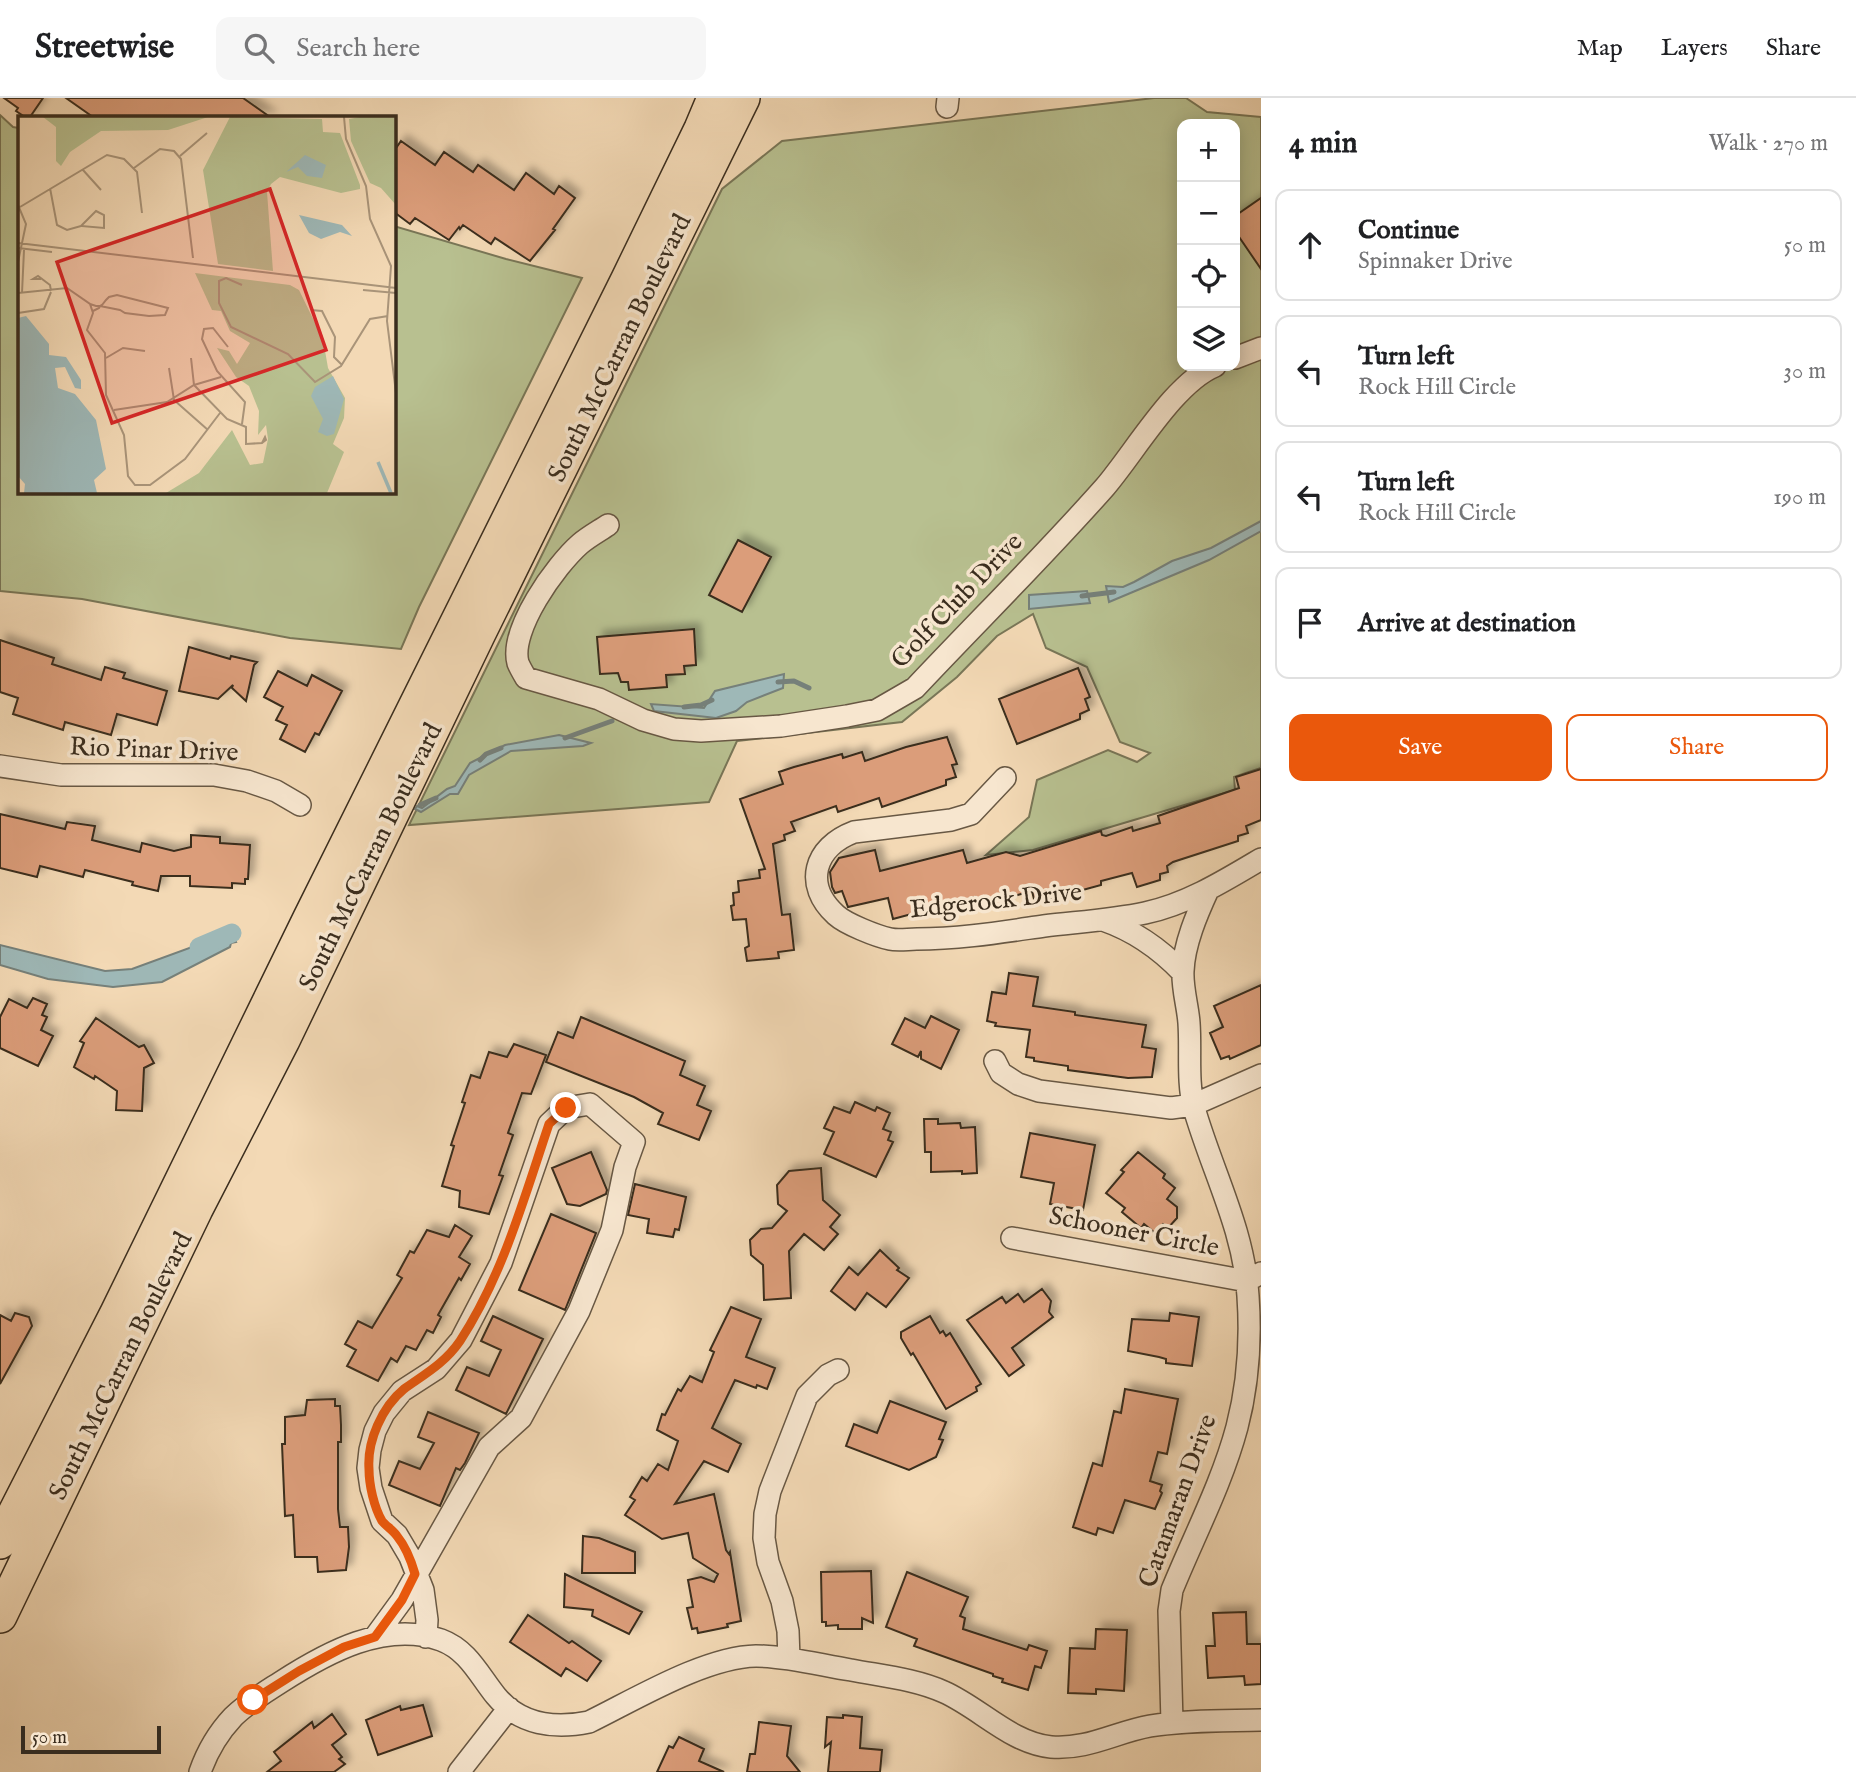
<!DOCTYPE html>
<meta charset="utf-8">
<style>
:root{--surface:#fff;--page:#f6f6f6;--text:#202124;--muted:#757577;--line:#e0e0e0;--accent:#ea580c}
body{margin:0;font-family:"IM FELL English",serif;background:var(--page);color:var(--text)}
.controls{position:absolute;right:21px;top:21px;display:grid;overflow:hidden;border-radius:14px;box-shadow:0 4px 18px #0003}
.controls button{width:63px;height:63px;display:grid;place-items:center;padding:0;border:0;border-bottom:2px solid var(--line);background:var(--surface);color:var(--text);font:35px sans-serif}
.scale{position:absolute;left:21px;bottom:18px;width:140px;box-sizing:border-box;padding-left:7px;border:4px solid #3a2d1e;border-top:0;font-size:19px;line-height:24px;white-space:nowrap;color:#3a2d1e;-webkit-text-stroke:5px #f7e6cf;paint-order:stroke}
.stop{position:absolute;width:21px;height:21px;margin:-16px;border:5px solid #ea580c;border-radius:50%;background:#fff}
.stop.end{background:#ea580c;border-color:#fff;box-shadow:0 2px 7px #0008}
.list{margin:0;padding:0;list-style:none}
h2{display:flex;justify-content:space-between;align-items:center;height:91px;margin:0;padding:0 28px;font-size:30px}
h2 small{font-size:23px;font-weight:400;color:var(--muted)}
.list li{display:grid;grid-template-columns:46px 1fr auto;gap:21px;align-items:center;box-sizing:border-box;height:112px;margin:0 14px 14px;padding:0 14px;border:2px solid var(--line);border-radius:14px}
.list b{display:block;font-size:26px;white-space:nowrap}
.list p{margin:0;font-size:23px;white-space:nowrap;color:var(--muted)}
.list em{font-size:23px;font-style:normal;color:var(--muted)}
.actions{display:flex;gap:14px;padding:21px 28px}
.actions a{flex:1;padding:16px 0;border:2px solid var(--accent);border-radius:14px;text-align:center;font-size:24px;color:var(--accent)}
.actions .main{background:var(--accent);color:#fff}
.icon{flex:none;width:38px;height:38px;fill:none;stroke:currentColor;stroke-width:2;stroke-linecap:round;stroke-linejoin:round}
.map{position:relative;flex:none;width:1261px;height:1674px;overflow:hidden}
header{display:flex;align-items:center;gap:42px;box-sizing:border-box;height:98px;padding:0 35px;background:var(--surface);border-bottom:2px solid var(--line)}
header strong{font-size:33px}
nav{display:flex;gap:38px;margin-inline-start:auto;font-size:24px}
.search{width:490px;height:63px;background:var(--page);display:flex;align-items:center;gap:18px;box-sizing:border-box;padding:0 24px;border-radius:14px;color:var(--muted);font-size:26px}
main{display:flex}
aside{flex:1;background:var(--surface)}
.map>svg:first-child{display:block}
</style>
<header>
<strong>Streetwise</strong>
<div class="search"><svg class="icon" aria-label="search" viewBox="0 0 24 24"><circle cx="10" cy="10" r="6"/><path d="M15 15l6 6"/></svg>Search here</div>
<nav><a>Map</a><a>Layers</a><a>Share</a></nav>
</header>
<main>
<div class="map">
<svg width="1261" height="1674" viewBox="0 0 1261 1674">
<defs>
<filter id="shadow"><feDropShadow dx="6" dy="-6" stdDeviation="3.5" flood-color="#0004"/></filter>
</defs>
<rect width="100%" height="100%" fill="#f3d9b5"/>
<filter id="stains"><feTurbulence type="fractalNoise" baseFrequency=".00286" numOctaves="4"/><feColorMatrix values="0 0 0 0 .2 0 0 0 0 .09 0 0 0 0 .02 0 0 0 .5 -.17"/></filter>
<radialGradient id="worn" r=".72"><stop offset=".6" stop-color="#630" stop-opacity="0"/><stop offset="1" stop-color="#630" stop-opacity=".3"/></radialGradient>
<path fill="#b8c090" stroke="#797657" stroke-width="2" fill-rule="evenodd" d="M1154,0h32l21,14 54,5v651l-27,9 1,13 -202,60 -47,5 43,-38 8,-37 71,-30 29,12 13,-9 -30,-11 -33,-75 -41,-19 -13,-34 -36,22 -40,41 -55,45 -165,19 -28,61 -300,23 313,-636 60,-48zM1182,26h53v242h-53z
M0,17l13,12 6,1v364h375v-266l112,33 76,19 -163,329 -18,42 -111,-11 -208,-39 -82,-8z"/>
<path fill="#9eb8b7" stroke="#76807a" stroke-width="2" d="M1261,423v10l-52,29 -100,42 -3,-16 17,1 11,-5 38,-21 39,-13z
M1087,493l3,12 -61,6v-14z
M784,576l-1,14 -36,14 -11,9 -20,7 -62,-7 -3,-7 53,4 11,-17z
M559,637l32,8 -8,3 -72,5 -42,24 -11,19h-8l-29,18 -6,-3 2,-3 5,2 25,-19 8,-3 15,-23 35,-18z
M222,838l7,2 4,-2 3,6 -5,1 -1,4 -68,35 -49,5 -65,-8 -48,-14v-20l105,26 27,-2z"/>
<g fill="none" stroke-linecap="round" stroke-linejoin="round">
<path stroke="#76807a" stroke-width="5" d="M1082,498l32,-4
M778,584l16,-1 15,7
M684,609l17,-2 11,-5
M565,640l47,-17
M480,662l6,-6 15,-6
M420,707l16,-7"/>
<path stroke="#9eb8b7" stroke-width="19" d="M199,849l33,-14"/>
</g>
<path fill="#db9d7a" stroke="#3a2d1e" stroke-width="2" filter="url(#shadow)" d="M4,0h39l-13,19h-5l-9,-6 2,-3z
M66,0h177l27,19h-177z
M401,43l34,24 9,-13 29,20 5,-7 36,25 12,-17 28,21 5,-8 16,12 -22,31 2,1 -25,31 -35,-23 -4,6 -28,-19 -3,4 -1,-2 -10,13 -34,-22 -5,6 -16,-12v-61z
M1261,100v71l-26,-38v-15z
M738,442l33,17 -29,55 -33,-17z
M694,531l2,36 -12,1 1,8 -19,1 1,12 -38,3 -1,-8h-7l-3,-9 -18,1 -3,-37z
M0,542l54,18 -2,6 49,16 4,-13 20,6 -2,5 44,13 -10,34 -40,-11 -6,21 -46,-13 -2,8 -50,-16 5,-16 -18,-6z
M189,549l41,12 1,-3 26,6 -3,3 -8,36 -14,-13 1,-3 -15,14 -39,-8z
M1078,570l12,29 -5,2 4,11 -9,4v5l-63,25 -18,-45z
M278,573l29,15 5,-11 30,16 -23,44 -4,-2 -10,19 -25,-13 7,-14 -11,-5 7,-13 -19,-10z
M947,639l10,27 -5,1 4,12 -10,3v5l-64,22 -3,-9 -41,14 -2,-6 -45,16 4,9 -11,4 1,5 -12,4 9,71 8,-1 4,36 -16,2 1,6 -32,3 -2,-13 4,-2 -3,-27 -13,1 -2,-14 3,-1 -1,-12 6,-1 -1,-11 22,-3 -1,-8 6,-1 -25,-70 43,-15 -4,-12 15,-5 48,-13 1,4 19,-6 3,9 41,-14z
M1261,671v51l-15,6 2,7 -10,3v5l-65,21 -6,4 1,6 -8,2v6l-23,7 -5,-14 -31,8v4l-66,18 -3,-12 -29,8v5l-24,6 -4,-13 -82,22 -5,-21 -40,9 -6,-16 -7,2 -3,-6 -2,-15 9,-14 36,-8 5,21 83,-21 4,13 39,-11 14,4 81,-25 1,4 4,1 26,-9 1,4 27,-8 -2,-7 81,-28 -3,-11z
M0,716l65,15 2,-7 28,4 -3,14 48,12 2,-9 32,8 17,-4v-12l29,2v6l30,2 -2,34h-3v5l-13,-1v5l-42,-2v-10h-29l-3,15 -26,-6 1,-3 -48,-12 -2,7 -43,-11 -3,11 -37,-9z
M1009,875l29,4 -5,29 42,6v3l71,10 -4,22 14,2 -4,28 -24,1 -60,-8v-4l-34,-5v-3l-8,-1 4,-27 -35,-4 1,-3 -9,-2 5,-29 14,2z
M1261,887v60l-31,14 -1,-3 -8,3 -11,-26 13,-6 -9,-21z
M33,900l14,6 -5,11 5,2 -6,13 12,6 -15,30 -38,-18v-31l9,-18 18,9z
M931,918l28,14 -18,39 -20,-10v-8l-3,6 -26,-13 13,-26 20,10z
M581,919l104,44 -5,14 25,11 -8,19 14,6 -12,29 -41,-16 5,-11 -29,-16 -88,-35 12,-30 15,6z
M96,920l43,29 5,-2 10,18 -10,5 -2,43 -26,-1 1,-19 -22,-15 -1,3 -20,-12 10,-24 -4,-2z
M514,946l32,11 -15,39 -9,-1 -14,40 5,2 -14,40 4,1 -14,38 -30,-7 1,-16 -18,-5 12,-40 -3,-1 14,-42 -3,-1 9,-27 9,3 9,-26 18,5z
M855,1004l20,9 2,-4 13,6 -7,16 8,3 -3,8 5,2 -17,35 -52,-23 10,-22 -10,-4 10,-21 16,6z
M924,1021h14v5l22,-1 1,5 14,-1 2,46 -15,1v-3l-31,1v-20h-6z
M1030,1035l65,12 -12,65 -33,-6 4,-21 -33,-6z
M591,1054l16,38 -1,4 -26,12 -13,-2 -15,-36z
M1138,1054l27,22 -2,4 12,10 -8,11 10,8v11l-9,10 -5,-4 -8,9 -11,-9 -3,4 -19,-16 3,-4 -19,-15 18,-21 -3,-2z
M821,1070l2,32 17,15 -10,12 8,7 -14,16 -20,-16 -15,17 2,47 -27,2 -1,-35 -12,-10 -1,-15 11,-11 11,-1 15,-17 -9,-7 -1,-19 12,-14z
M635,1086l51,13 -7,33 -4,-1 -2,8 -26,-4 2,-14 -21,-4z
M551,1116l45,19 -31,77 -46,-20z
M455,1127l17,11 -13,21 11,7 -9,16 -2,-2 -21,37 3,2 -8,16 -6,-3 -11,20 -10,-4 -9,16 -6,-4 -13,23 -31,-15 9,-16 -11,-6 13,-23 14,7 30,-50 -5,-3 13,-24 4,2 13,-23 22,7z
M880,1152l19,18 -2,2 12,8 -23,29 -19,-14 -12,17 -24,-19 18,-24 9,8z
M1042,1191l9,12 -2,11 4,5 -41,31 12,17 -15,11 -42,-56 35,-23 4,6 12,-9 6,8z
M731,1209l30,12 -15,38 29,11 -8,21 -10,-4 -1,3 -21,-8 -23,48 29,16 -13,28 -24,-11 -29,43 39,-10 12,56 3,4 1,-2 11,69 -14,3 1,3 -30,6 -1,-5 -5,1 -5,-21 6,-1 -5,-27 13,-3 13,5 4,-8 -25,-16 -5,-25 -26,6 -37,-24 10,-15 -5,-3 12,-20 5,4 11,-17 10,6 10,-29 -21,-11 5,-16 3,1 13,-26 3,2 9,-15 12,6 12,-30 -4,-2z
M15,1215l14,4 3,9 -32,58v-69l11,6z
M1170,1215l29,4 -7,49 -26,-3v-4l-7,-2 -31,-6 4,-32 37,2z
M493,1218l50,23 -37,75 -50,-24 11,-23 22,9 12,-26 -20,-9z
M930,1218l10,17 3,-2 3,5 4,-3 31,51 -5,3 1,4 -31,18 -33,-56 -2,2 -10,-17v-6z
M1125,1291l53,10 -11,55 -9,-2 -8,29 12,4 -2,6 2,2 -7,16 -30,-9 -12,33 -15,-5 -2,7 -23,-8 20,-64 9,3 12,-55 7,2z
M335,1301v7h5l1,19v17h-3v67l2,18h8l1,20 -3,23 -28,2 -1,-15h-22l-2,-42 -8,1 -3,-72h3v-27l20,-2 2,-15z
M890,1303l56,21 -7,17 4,1 -7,17 -27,13 -63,-24 8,-22 23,9z
M428,1314l51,21 -14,30 -5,7 -4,-2 -16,38 -51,-21 10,-24 21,8 14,-26 -16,-6z
M583,1438l16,2 36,14v21h-53z
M871,1473l2,52 -11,-5v11h-24v-4l-12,1v-4h-4l-1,-50z
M907,1474l61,25 -8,19 5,2 -2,11 64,21 2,-5 18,6 -6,17 -6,-2 -7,24 -26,-8 1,-3 -10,-3v-2l-79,-28 3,-7 -31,-12z
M565,1476l77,38 -13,22 -37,-18 1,-6 -29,-3z
M1246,1514l1,32h14v40l-16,1 -1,-9 -36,2 -2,-32h9l-2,-33z
M528,1517l41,28 3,-2 29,20 -14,20 -21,-13 -5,8 -51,-34z
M1096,1531l31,1 -3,61 -28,-2v5l-28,-1 2,-45 25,1z
M423,1607l9,31 -54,19 -12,-35 34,-14 1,4z
M332,1616l14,20 -14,11 10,12 -3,2 6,5 -11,8h-67l14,-11 -7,-9 38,-30 2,6z
M843,1617l19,2 -2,31 22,2 -2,22h-52l3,-30 -6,5 2,-30 16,1z
M759,1624l32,4 -4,30 13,16h-53l3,-18h5z
M679,1639l25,12 -5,12 25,11h-67l12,-26 4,2z"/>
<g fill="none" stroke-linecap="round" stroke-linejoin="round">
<g stroke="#685844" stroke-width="24">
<path id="minor" d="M947,9l1,-9
M1235,260l26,-10
M608,427c-9,6 -20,12 -28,19 -24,21 -71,86 -62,119 2,5 5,10 8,15l73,21 44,21 31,9 27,2 80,-5 66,-10 30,-6 38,-22c63,-67 129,-132 190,-201 30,-35 69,-104 110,-121
M0,668l61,9h153l33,6 29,10 24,14
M1005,680l-34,36 -20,6 -97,12c-40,15 -51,53 -18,83 10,9 40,21 54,24 8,2 18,0 27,0 43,0 85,-7 127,-13 33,-4 68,-6 101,-13 42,-9 79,-32 116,-54
M1103,822c32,11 56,28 79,52
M995,963l6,12 17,11 21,7 132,17 22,-3 68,-30
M1012,1140l235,43 14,-8
M375,1539l27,-37 87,-153 32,-29 58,-107 33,-81 13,-63 9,-25 -44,-38 -24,4 -17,16 -48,139 -40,77 -25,29 -34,22 -18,22 -9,18 -5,19 -2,18 3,20 11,33 15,14 13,22 13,33 4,30 -1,17
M789,1561l-1,-28 -6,-30 -14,-39 -4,-24 1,-24 5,-23 37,-95 21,-21 10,-5
M1172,1625l-3,-112 3,-21c22,-54 50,-107 65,-163 11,-42 14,-88 11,-131 -4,-67 -36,-125 -54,-188 -7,-27 -3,-57 -5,-85 -1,-16 -7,-35 -6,-52 1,-27 14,-57 25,-81
M200,1674c7,-20 18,-39 33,-55 14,-14 31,-24 48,-35 45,-29 104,-62 160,-42 27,10 38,35 55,56 24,29 59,33 93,26 47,-23 116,-65 167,-66 31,0 64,9 95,14 31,6 64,9 93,22 36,16 67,51 107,55 36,3 65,-15 99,-21 36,-6 74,-5 111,-6
M459,1674l50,-64"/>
</g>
<g stroke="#3a2d1e" stroke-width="36">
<path id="primary" d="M0,1444l117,-229 193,-395 318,-639 73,-150 13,-31
M0,1518l196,-407 87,-169 195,-405 265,-537"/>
</g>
<use href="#minor" stroke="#f7e6cf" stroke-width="21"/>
<use href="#primary" stroke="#f3d9b5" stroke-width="33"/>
</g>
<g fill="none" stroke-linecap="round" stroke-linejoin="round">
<path stroke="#ea580c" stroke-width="9" d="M253,1602l46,-29 45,-24 31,-10 27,-37 13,-26c-4,-14 -9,-27 -18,-38 -4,-6 -11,-10 -15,-15 -8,-14 -13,-36 -13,-52 -2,-28 13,-62 35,-80 21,-15 41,-26 56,-48 43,-66 64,-143 89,-217l17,-16"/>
</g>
<g text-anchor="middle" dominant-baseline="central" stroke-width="7" stroke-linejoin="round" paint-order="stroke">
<g font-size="26" fill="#3a2d1e" stroke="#f7e6cf">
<text transform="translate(620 250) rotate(-64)">South McCarran Boulevard</text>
<text transform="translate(957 503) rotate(-46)">Golf Club Drive</text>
<text transform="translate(154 652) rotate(2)">Rio Pinar Drive</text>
<text transform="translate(371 759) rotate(-64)">South McCarran Boulevard</text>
<text transform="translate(996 803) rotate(-6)">Edgerock Drive</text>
<text transform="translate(1134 1134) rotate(11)">Schooner Circle</text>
<text transform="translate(121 1268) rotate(-64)">South McCarran Boulevard</text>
<text transform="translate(1178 1403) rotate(-70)">Catamaran Drive</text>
</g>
</g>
<g transform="translate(18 18)">
<rect width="378" height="378" fill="#f3d9b5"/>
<path d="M25,1h165l-40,13 -67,1 -31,21 -9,14 -5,-5v-34zM212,1l92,2 1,13 17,1 20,52v4l-19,4 -61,-16 -9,7 -4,8 6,79 -55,-7 -15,-94zM342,1h36v88l-15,-17 -11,-5 -19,-42 -2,-22zM177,157l95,12 9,5 24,49 5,29 17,30 -1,20 -11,26 11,8 -17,41h-161l33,-20 33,-43 18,35 13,-2 5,-24 -2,-14 -8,10 1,-24 -10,-25 -13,-9 -19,-29 12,3 8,13 13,-21 -20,-12 -9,-20 -9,-1z" fill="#b8c090"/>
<path d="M287,39l21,10 -4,13 -15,-2 -9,-9 -12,5zM281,99l43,10 10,11 -12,-4 -19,7 -12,-6zM8,200l23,28v11l17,2 15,23v9l-6,-1 -10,-21 -10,1 3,20 17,6 21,26 10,49 -12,11 3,13h-73l1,-9 -7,-8v-158zM315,260l11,23 -10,35 -7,2 -9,-4 5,-13 -12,-23 4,-9z" fill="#9eb8b7"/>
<path fill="none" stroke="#9eb8b7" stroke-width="3.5" d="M360,346l13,31"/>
<path fill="none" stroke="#a99479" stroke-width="2" d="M326,1l2,22 20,47 4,33 21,47 -4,55 9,72M162,40l27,-23M116,52l26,-19 14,2 7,8 12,99M65,54l18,20M32,72l7,37 10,5 14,-4M0,89l8,19 -8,38M2,91l87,-52 17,4 13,13 5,41M78,95l8,4v13l-23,-2zM0,127l378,45M0,132l34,4M23,163h-8l5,-3 12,9 1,6M224,169l-16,-7 -7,3v22l12,24 57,27 27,28 26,-16 29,-47 18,-3M345,174l33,3M0,177l49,-5 23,16 3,9 -6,17 18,23 1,42 18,40 4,41 7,9h15l35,-26 35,-46M4,177l2,-43M72,188l6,2h4l20,4 5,3 24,3 16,-1 3,-7 -51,-13 -8,2 -3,3 -4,5 -2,1 -1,2 -6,3M293,194l11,1 13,26 -1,20 8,8M0,197l26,-4 7,-17M210,231l-15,-19 -9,1 -2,10 15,32 28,31 -3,22M88,242l17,-10 22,3M173,242l3,27 33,34 19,8v17l16,-1 3,-6 1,3 -4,3M151,252l5,32 34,30M96,294l53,-8 27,-17 27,-8"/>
<path fill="#d62828" fill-opacity="0.15" stroke="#d62828" stroke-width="3.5" d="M252,73l56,161 -214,73 -55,-161z"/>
<rect width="378" height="378" fill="none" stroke="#3a2d1e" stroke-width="3.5"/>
</g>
<rect width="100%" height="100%" filter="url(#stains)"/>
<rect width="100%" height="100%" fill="url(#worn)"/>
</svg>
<div class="controls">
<button>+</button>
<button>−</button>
<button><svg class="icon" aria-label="locate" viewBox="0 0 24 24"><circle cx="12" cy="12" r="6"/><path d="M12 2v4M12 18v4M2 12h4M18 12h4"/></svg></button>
<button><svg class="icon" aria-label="layers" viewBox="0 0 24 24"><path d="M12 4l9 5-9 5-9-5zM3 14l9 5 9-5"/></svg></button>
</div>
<div class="scale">50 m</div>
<div class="stop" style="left:253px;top:1602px"></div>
<div class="stop end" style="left:566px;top:1010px"></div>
</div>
<aside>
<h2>4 min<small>Walk · 270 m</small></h2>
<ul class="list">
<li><svg class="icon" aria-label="ahead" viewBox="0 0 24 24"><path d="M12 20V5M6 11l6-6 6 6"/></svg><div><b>Continue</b><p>Spinnaker Drive</p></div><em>50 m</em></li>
<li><svg class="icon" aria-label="left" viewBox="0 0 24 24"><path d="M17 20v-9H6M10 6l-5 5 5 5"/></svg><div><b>Turn left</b><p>Rock Hill Circle</p></div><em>30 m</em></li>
<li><svg class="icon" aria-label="left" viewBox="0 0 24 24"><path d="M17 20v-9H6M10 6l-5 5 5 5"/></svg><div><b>Turn left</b><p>Rock Hill Circle</p></div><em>190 m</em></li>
<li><svg class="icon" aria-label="arrive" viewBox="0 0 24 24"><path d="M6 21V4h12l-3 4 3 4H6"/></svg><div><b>Arrive at destination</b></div></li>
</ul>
<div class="actions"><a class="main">Save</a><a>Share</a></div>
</aside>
</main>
